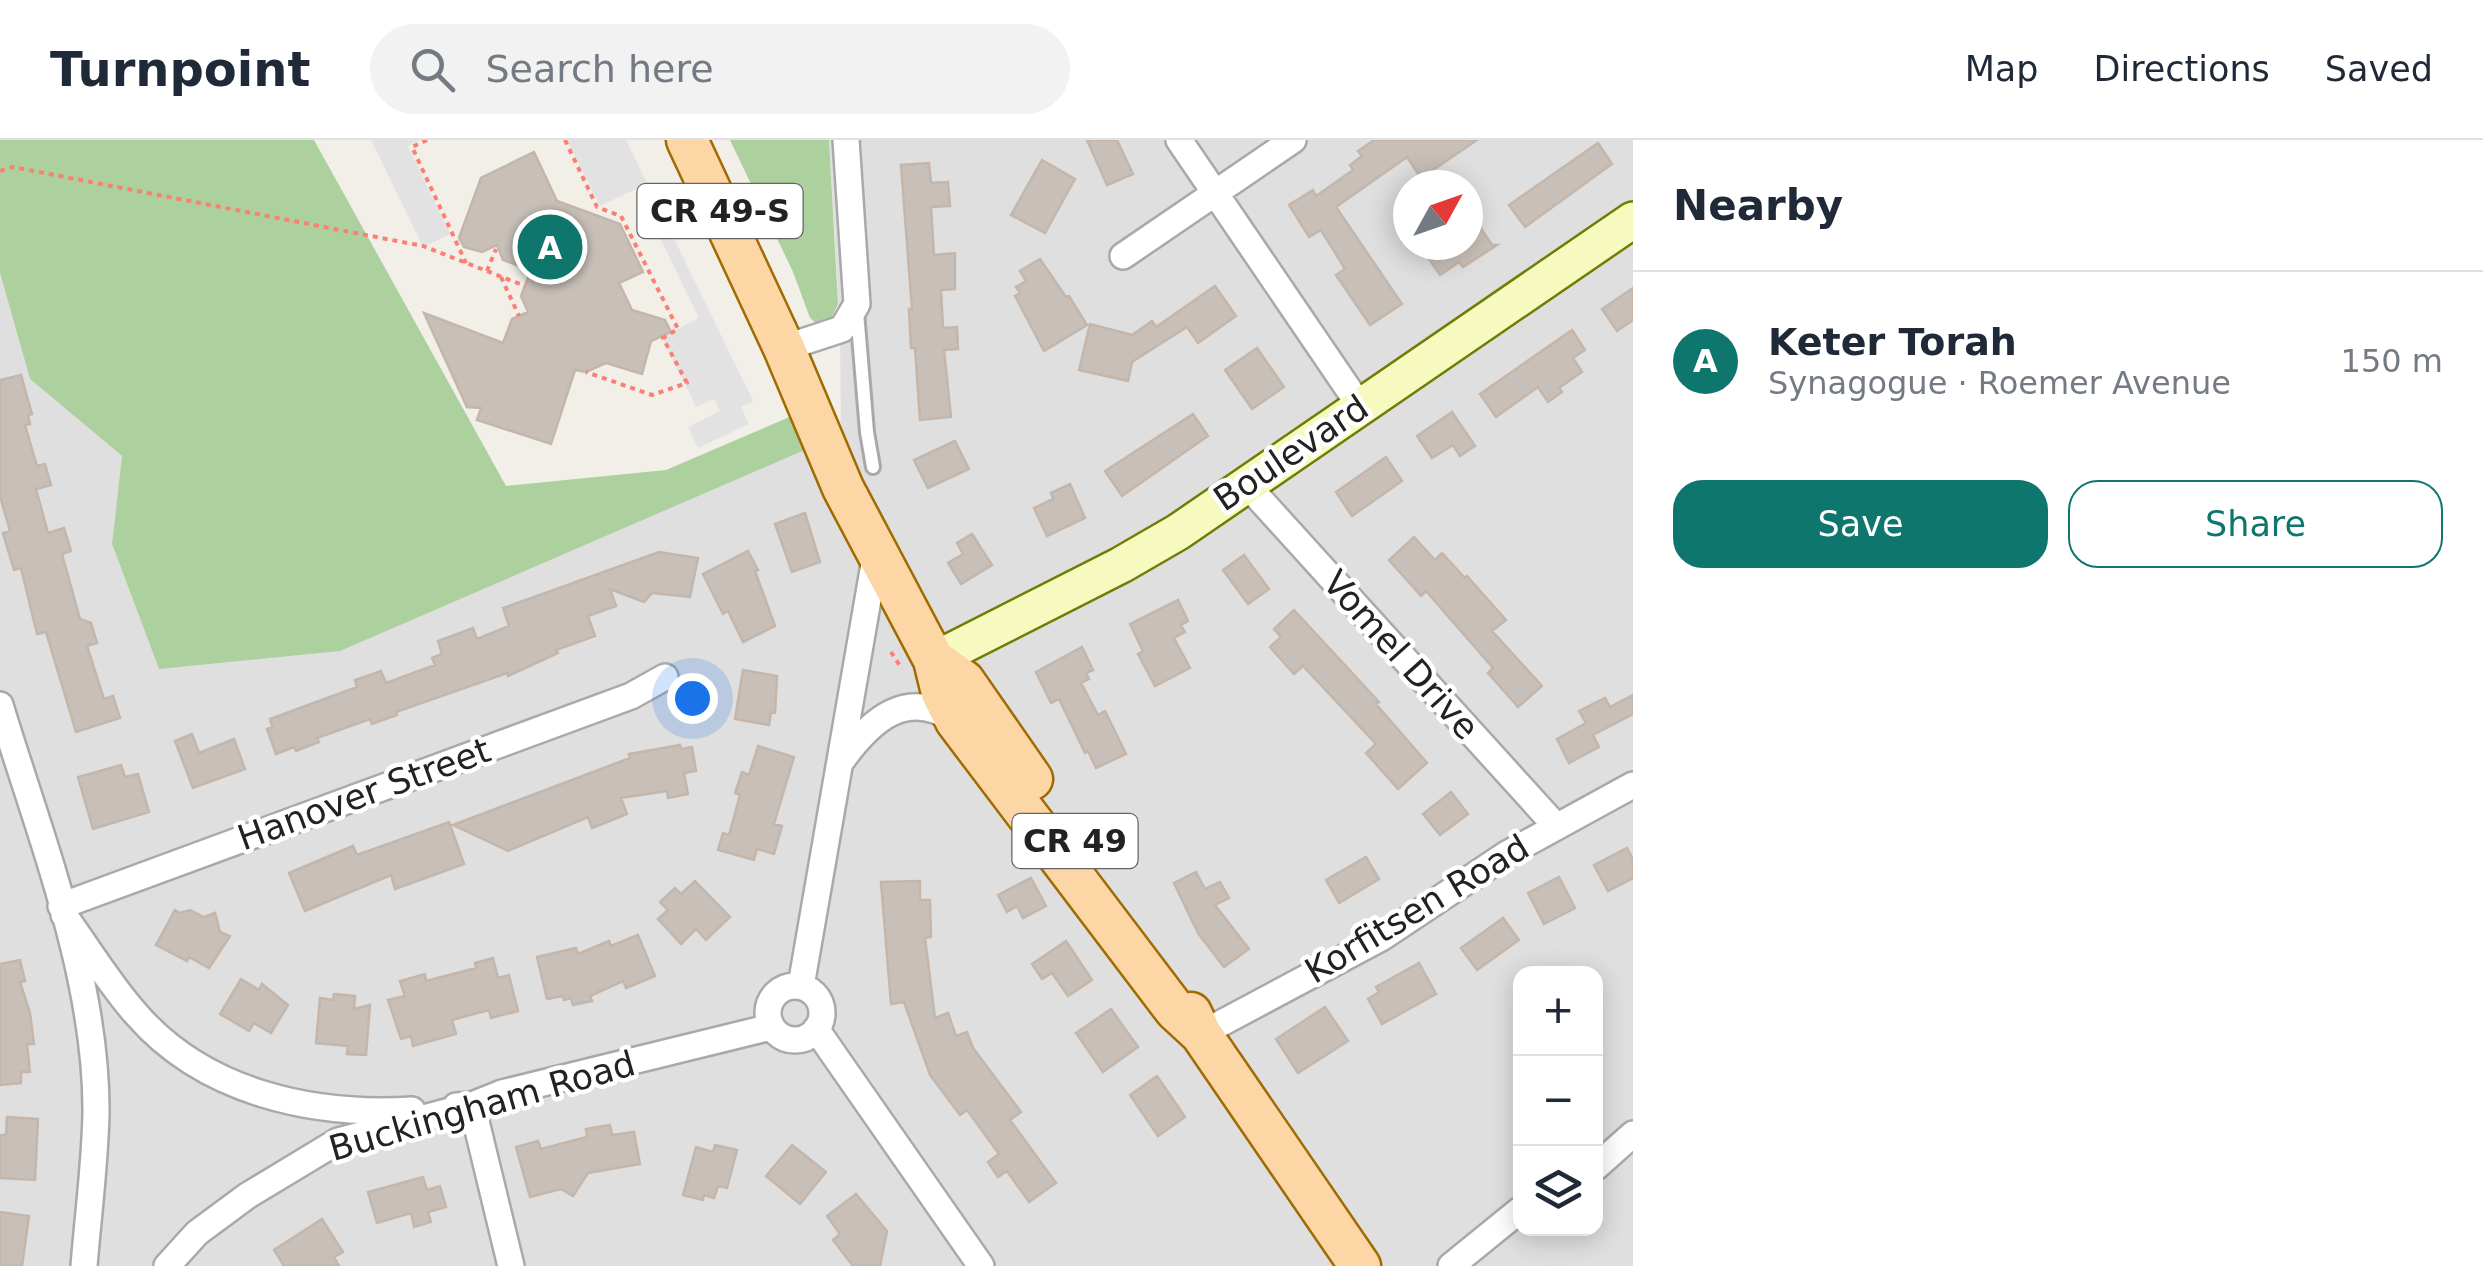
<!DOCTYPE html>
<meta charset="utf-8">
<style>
:root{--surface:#fff;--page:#f2f2f3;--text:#1f2937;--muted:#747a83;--line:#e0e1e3;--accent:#0f766e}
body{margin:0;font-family:"DejaVu Sans",sans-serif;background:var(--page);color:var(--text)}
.controls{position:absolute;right:30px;bottom:30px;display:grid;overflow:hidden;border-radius:20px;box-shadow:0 5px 25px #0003}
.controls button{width:90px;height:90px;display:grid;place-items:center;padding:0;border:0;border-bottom:2px solid var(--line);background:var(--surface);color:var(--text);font:50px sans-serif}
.compass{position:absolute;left:1393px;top:30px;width:90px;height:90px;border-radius:50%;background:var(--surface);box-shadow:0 5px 25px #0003;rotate:50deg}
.you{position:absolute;left:692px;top:558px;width:35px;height:35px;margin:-25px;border:8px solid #fff;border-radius:50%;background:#1a73e8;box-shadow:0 0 0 15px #1a73e833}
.badge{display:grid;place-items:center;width:65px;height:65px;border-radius:50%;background:var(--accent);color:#fff;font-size:32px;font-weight:700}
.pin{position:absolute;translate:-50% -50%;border:5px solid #fff;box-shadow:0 2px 10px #0006}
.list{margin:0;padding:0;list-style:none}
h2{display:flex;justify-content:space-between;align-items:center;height:130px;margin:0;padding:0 40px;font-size:42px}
h2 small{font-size:32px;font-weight:400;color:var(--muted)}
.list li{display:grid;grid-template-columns:65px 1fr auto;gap:30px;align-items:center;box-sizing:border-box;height:180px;padding:0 40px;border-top:2px solid var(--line)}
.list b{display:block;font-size:38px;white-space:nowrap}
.list p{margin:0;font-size:32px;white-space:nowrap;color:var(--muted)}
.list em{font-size:32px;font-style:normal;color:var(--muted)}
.actions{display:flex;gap:20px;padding:30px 40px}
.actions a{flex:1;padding:22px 0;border:2px solid var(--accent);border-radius:30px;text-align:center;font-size:35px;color:var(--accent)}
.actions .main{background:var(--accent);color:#fff}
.icon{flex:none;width:55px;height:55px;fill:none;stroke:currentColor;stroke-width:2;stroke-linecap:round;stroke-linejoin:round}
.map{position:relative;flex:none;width:1633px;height:1126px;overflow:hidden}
header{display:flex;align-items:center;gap:60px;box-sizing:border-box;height:140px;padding:0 50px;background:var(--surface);border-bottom:2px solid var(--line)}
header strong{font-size:48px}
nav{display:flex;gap:55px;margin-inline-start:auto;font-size:35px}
.search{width:700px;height:90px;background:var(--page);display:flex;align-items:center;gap:25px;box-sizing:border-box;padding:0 35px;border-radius:55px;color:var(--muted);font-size:38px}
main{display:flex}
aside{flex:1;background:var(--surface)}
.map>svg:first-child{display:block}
</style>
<header>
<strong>Turnpoint</strong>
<div class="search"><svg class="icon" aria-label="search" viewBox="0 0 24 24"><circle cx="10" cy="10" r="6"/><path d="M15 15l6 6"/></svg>Search here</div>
<nav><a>Map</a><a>Directions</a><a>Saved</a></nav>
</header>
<main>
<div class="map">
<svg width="1633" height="1126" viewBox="0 0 1633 1126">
<rect width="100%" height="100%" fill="#f2efe9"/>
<path fill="#e0dfdf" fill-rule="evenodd" d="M829,0h804v1126h-1633v-993l30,106 92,77 -10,88 47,124 682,-234 -1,-108zM1408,45h60v60h-60zM1520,834h76v254h-76z"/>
<path fill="#add19e" d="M0,0h314l192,346 160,-16 142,-61 15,33 -483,209 -181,18 -47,-125 10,-88 -92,-77 -30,-106z
M730,0h99l9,164 -10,20h-11l-7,-6 -17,-46z"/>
<path fill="#e2e2e2" d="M371,0h49l-12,6 42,88 -27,13z
M567,0h59l127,261 -12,6 8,17 -51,24 -10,-21 32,-16 -6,-12 -18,8 -34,-70 37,-19 -63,-129 -36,17z"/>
<path fill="#c7bfb8" stroke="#c4b6ab" stroke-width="2.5" d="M1087,0h30l16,34 -26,11z
M1374,0h103l-56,38 -14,-21 -71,50 66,97 -32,21 -34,-50 9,-6 -24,-39 -12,7 -20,-32 24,-15 3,6 37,-26 -3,-5 12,-9 -4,-5z
M1598,3l14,21 -87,63 -16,-22z
M534,12l23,49 63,23 23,48 -24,11 13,27 33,10 6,12 -20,9 -9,33 -36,-11 -20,9 -11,-2 -24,74 -74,-24 4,-12 -14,-1 -43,-94 79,30 9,-24 16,-7 -7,-16 10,-26 -28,-10 -6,-15 -15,7 -18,-5 -5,-9 22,-60z
M1042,20l33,19 -30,54 -34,-18z
M929,23l2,20 17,-1 2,24 -19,1 3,48 21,-2v36l-14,1 2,38 14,-1 1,22 -14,1 7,67 -31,3 -5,-72h-4l-2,-39h3l-11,-144z
M1468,69l24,36h5l-34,22 -4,-5 -19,13 -13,-19 16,-11h25z
M1040,119l26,38 3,-1 18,29 -43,26 -29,-55 5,-3 -4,-6 10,-6 -6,-10z
M1215,146l21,30 -38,27 -11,-16 -55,35 -4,19 -49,-11 11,-46 42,11 20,-14 4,6z
M1633,148v32l-16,11 -15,-22z
M1572,190l13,20 -12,8 9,14 -23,16 3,4 -14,10 -10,-15 -42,30 -16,-23z
M1257,208l27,39 -32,22 -27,-39z
M21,235l11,39 -4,1 2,9 -5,1 12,41 8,-2 6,21 -15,4 12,44 16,-5 7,23 -9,3 18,65 11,4 6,20 -10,3 17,53 9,-3 7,22 -44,14 -30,-100 -9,2 -16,-66 -7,2 -11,-37 7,-2 -10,-35v-116z
M1452,272l23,34 -15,10 -7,-11 -21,13 -15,-22z
M1193,274l15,22 -86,60 -17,-25z
M955,301l14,28 -41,19 -14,-28z
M1386,317l16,24 -50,35 -16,-24z
M1070,344l15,34 -38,18 -13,-28 19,-9 -2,-6z
M805,373l15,49 -28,10 -17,-48z
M972,394l20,31 -31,19 -13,-21 15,-9 -6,-11z
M1414,397l21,23 7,-7 23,25 2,-2 39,44 -14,11 50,55 -24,21 -30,-34 5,-5 -67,-77 -5,5 -32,-36z
M748,411l10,19 -3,1 20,55 -32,16 -15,-31 -5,3 -20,-40z
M659,412l39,6 -8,39 -38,-4 -8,9 -34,-13 6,17 -28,10 7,20 -39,14 2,3 -50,23 -1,-3 -111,39 1,3 -25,9 -2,-5 -53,19 2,4 -23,9 -2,-4 -18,7 -9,-25 5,-2 -2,-8 87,-32 -2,-7 26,-9 5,12 49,-18 -3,-7 10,-4 -4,-13 35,-13 4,11 32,-13 -6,-18z
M1244,415l25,34 -21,15 -25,-34z
M1178,460l10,21 -7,4 4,7 -11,6 16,30 -35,18 -17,-32 5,-3 -13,-27z
M1294,470l85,92 -3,2 51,59 -29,26 -32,-36 10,-9 -73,-78 -9,8 -24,-27 11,-10 -7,-8z
M1082,507l11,23 -7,3 3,6 -8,4 17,32 7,-4 21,43 -30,14 -8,-17 -3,2 -26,-54 -8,4 -15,-31z
M743,530l34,6 -2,37 -4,-1 -2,13 -34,-6z
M1633,555v19l-40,21 6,12 -30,16 -12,-24 29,-16 -7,-12 26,-13 5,9z
M192,594l7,19 35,-14 11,30 -52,19 -18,-47z
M680,605l1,4 11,-2 4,24 -12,2 4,21 -20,4 -1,-7 -46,7 6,16 -35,14 -4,-11 -80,34 -55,-26 177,-67 -1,-4z
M758,606l36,11 -20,67 8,2 -8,28 -17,-5 -3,11 -36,-10 5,-17 6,2 11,-40 -5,-2 7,-21 7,3z
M121,625l4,12 13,-3 11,38 -56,17 -15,-52z
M1451,652l17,22 -28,21 -17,-21z
M449,682l15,42 -69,25 -4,-14 -86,36 -16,-38 64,-27 4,9z
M1627,708l6,11v19l-25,13 -14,-26z
M1366,717l13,22 -40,24 -13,-23z
M1196,732l9,17 15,-7 9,16 -14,7 34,44 -25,18 -26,-34 -24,-50z
M1559,737l16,31 -31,16 -16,-31z
M1031,738l15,28 -23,12 -6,-12 -10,6 -9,-17z
M695,741l35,36 -24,23 -10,-11 -15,15 -23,-25 10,-9 -8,-8 15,-14 6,6z
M920,741v19h10l1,37 -6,1 10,80 13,-5 8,23 11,-4 6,16 48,64 -11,8 46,63 -27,19 -22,-31 -9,6 -10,-15 11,-8 -32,-44 -7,5 -30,-40 -26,-73 -13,2 -10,-122z
M175,770l5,3 10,-3 14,7 11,-4 5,19 10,4 -21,32 -20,-11 -2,4 -31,-16z
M1503,778l16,22 -42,30 -16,-22z
M638,795l17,41 -29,12 -3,-7 -33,15 2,5 -19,4 -2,-7 -7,2 -1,-4 -16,3 -10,-42 39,-9 2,6 31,-13 2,5z
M1066,801l26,39 -24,16 -16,-23 -10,6 -10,-15z
M493,818l5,20 11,-3 9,36 -27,7 -2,-8 -37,10 4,14 -43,12 -2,-10 -10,3 -13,-39 17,-4 -5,-15 25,-7 1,7 50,-13 -1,-5z
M20,820l5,21 -5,1 10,31 4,31h-7l3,28h-9v11l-21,2v-121z
M1419,823l17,31 -54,30 -14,-25 11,-7 -3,-5z
M241,839l18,11 3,-6 26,21 -17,28 -17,-10 -5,8 -29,-17z
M334,854l21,2 -1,13 16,-4 -4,50 -19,-1 1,-8 -32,-3 4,-45 13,2z
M1325,867l23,34 -50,32 -22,-34z
M1111,869l27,38 -35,25 -27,-39z
M1157,936l28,41 -27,19 -28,-41z
M7,977l31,2 -3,61 -35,-2v-43h6z
M610,985l2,10 22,-3 6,32 -52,9 -15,23 -12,-7 -31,8 -14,-50 22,-6 3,8 46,-12 -1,-8z
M715,1005l22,5 -10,38 -9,-2 -4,12 -10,-3 -1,5 -20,-5 13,-48 17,5z
M792,1005l34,27 -26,32 -34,-28z
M423,1037l4,13 13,-4 6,21 -18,5 3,10 -17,5 -3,-14 -34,10 -9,-31z
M856,1054l31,37 -7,35h-27l-20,-26 7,-6 -13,-18z
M0,1072l29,4 -7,50h-22z
M322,1079l21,33 -9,5 5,9h-55l-10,-16z"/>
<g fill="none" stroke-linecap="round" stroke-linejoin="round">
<g stroke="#a9a9a9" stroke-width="18">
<path id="lane" d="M857,172l10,120 6,35"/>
</g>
<g stroke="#a9a9a9" stroke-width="30">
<path id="street" d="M1179,0l181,266
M1123,116l170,-116
M784,208l58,-19 15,-25 -11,-164
M1246,344l309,341
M0,565c39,129 97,272 96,408 -1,51 -8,103 -12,153
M842,620c29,-40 65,-73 114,-39
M61,766l570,-210 34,-19
M64,775c24,33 46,70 73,100 68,78 176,101 275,95
M768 873a27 27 0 1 1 54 0a27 27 0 1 1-54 0Z
M801,846l75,-433
M816,889l165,237
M1201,894l180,-96 126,-84 126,-69
M456,966l16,-1 39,161
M1596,1027l37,-33
M167,1126l30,-33 50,-37 91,-55 134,-36 30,-12 269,-66
M1451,1126l69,-56"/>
</g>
<g stroke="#707d05" stroke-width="40">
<path id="secondary" d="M934,520l187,-95 57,-33 455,-312"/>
</g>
<g stroke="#a06b00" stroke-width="45">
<path id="primary" d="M687,0l97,208 59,140 91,172 8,33 14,28 219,289 26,24
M937,522l27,19 68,98
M1191,873l10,21 159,232"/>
</g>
<path stroke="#fa8072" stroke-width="4" stroke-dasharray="5 5" stroke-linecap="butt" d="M427,0l-15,7 54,116
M565,0l32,67 24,9 57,113 -15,9 24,45 -35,12 -66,-23
M0,31l13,-4 410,79 102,40
M487,131l9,-22
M501,137l18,39
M891,512l11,17"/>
<use href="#lane" stroke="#fff" stroke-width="12"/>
<use href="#street" stroke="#fff" stroke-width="25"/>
<use href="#secondary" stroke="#f7fabf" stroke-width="35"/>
<use href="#primary" stroke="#fcd6a4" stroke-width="40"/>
</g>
<g text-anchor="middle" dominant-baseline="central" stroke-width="9" stroke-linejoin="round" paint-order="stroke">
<g fill="#fff" stroke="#646464" stroke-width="2.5">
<rect x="637.5" y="44" width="165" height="54" rx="8"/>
<rect x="1012.5" y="674" width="125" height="54" rx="8"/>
</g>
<g font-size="32" font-weight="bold" fill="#222">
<text x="720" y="71">CR 49-S</text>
<text x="1075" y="701">CR 49</text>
</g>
<g font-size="35" fill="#222" stroke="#fff">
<text transform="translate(1291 313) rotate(-34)">Boulevard</text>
<text transform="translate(1401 515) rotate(48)">Vomel Drive</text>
<text transform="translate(364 654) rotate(-20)">Hanover Street</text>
<text transform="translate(1417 769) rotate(-31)">Korfitsen Road</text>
<text transform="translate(482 966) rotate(-16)">Buckingham Road</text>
</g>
</g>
</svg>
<div class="controls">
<button>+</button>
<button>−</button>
<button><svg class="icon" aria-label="layers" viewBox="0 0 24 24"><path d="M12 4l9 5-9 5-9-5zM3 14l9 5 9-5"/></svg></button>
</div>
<svg class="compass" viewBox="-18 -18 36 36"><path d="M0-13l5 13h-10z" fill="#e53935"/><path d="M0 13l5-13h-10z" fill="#747a83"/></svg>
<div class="you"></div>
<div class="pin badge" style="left:550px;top:107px">A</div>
</div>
<aside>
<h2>Nearby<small></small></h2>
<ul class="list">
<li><span class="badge">A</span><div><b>Keter Torah</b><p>Synagogue · Roemer Avenue</p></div><em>150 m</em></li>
</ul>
<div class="actions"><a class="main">Save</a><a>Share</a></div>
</aside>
</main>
